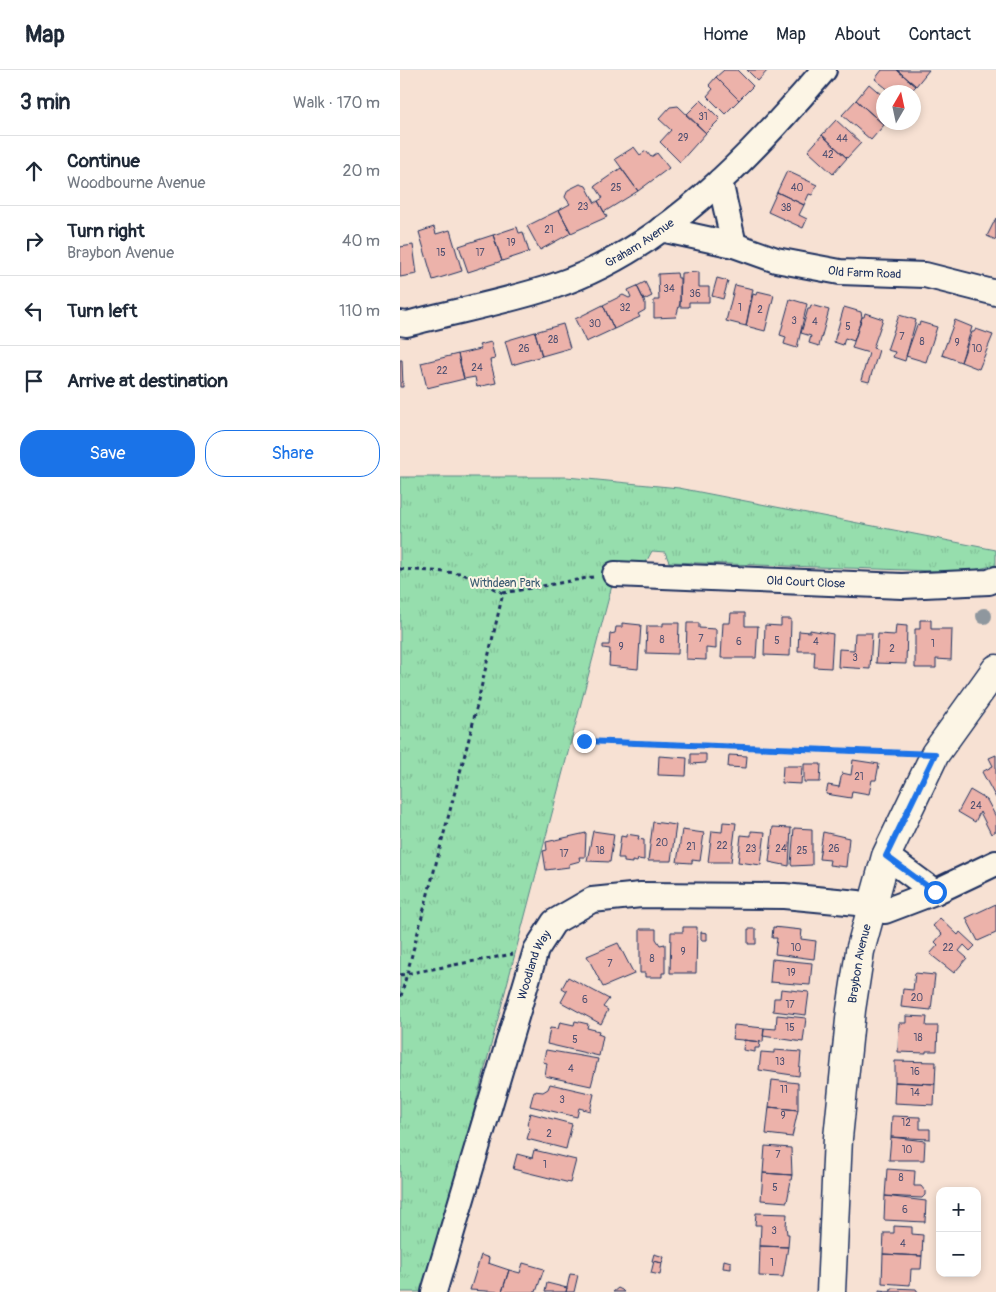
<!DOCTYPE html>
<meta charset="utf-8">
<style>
:root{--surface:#fff;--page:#f6f6f7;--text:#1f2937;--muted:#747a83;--line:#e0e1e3;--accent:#1a73e8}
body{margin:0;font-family:Pangolin,sans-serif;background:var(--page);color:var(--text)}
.controls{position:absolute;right:15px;bottom:15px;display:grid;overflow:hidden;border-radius:10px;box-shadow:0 2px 8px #0003}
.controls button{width:45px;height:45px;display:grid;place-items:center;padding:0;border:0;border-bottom:1px solid var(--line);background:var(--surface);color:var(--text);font:25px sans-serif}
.compass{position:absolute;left:476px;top:15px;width:45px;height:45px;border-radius:50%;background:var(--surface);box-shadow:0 2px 8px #0003;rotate:9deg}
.stop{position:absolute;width:15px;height:15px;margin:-11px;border:4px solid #1a73e8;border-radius:50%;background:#fff}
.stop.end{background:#1a73e8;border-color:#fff;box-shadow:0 1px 5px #0008}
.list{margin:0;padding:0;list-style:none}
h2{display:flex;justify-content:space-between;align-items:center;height:65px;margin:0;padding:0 20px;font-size:21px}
h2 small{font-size:16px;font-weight:400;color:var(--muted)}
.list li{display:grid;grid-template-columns:32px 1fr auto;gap:15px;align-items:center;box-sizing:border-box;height:70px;padding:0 20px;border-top:1px solid var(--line)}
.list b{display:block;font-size:19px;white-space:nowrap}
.list p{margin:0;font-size:16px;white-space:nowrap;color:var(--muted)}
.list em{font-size:16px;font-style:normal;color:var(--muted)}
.actions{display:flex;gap:10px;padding:15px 20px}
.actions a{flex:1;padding:11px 0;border:1px solid var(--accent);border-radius:20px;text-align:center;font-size:18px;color:var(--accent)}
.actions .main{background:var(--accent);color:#fff}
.icon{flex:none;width:28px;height:28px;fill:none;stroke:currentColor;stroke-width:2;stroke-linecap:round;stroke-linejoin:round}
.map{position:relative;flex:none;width:596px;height:1222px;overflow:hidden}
header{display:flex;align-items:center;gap:30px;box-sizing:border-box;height:70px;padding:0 25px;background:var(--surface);border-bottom:1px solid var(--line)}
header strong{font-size:24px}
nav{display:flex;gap:28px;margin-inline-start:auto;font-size:18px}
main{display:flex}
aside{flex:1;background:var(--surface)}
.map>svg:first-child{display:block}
</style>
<header>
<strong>Map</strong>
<nav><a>Home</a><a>Map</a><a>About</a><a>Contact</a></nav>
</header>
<main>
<aside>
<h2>3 min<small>Walk · 170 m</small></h2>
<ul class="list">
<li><svg class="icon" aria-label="ahead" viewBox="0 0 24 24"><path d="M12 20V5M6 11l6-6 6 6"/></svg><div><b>Continue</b><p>Woodbourne Avenue</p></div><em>20 m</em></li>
<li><svg class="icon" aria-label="right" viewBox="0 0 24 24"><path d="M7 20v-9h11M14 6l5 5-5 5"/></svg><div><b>Turn right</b><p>Braybon Avenue</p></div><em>40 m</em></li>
<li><svg class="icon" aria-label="left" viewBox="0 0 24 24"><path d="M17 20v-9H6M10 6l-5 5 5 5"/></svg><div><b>Turn left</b></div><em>110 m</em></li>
<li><svg class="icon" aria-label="arrive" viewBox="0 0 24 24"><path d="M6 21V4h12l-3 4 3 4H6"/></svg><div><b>Arrive at destination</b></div></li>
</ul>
<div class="actions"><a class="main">Save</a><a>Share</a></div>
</aside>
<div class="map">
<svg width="596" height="1222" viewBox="0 0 596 1222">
<defs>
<pattern id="park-tufts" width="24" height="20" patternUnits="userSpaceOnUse" patternTransform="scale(1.25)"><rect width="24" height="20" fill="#96dead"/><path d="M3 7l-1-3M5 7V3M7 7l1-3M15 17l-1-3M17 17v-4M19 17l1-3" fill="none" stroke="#81bf97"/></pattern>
</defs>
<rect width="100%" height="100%" fill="#f7e1d3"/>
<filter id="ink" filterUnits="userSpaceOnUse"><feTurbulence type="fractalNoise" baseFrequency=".02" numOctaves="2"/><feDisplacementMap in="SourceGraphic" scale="10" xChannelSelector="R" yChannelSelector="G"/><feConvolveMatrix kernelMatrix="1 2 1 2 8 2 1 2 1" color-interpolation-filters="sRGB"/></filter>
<g filter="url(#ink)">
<path fill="url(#park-tufts)" stroke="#588686" d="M0,407h167l112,11 317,62v15l-31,7 -296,-10 -4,-10 -13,-1 -7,13 -30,10 -189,718h-26z"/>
<path fill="#ecb2aa" stroke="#1b2f5e" d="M324,0h13l16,16 -14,14 -23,-23z
M347,0h21l-10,11z
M482,0h15l19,16 -6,6h-19l-16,-13z
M497,0h32l-13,16z
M316,7l23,23 -14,14 -18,-18 6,-7 -4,-4z
M469,14l14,12v26h3l-2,3 -28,-25z
M301,30l19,19 -14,14 -20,-18z
M456,30l28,25 -13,15 -29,-25z
M278,36l28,27 -26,29 -20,-20 11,-12 -12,-11 11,-12z
M436,50l25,23 -14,15 -25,-23z
M422,65l25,23 -14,16 -25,-23z
M234,77l6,8 6,-4 5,6 6,-4 12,15 -31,23 -23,-32z
M221,98l17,23 -34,21 -6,-11 5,-3 -8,-12z
M387,101l30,14 -5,10 -3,-1 -5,11 -27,-13z
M180,114l6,2 9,17 3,-2 9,16 -36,16 -12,-23 11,-6 -5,-7 3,-7z
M377,122l27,13 -5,10 8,4 -4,9 -35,-16z
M159,140l12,23 -31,17 -13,-24z
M596,148v22l-9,-4z
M34,157l2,7 14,-4 12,41 -29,9 -14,-48z
M117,157l2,6 4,-1 6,20 -27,9 -9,-26z
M93,165l9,26 -34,11 -9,-26z
M13,175l4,29 -17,3v-30z
M299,202v15h10v15h-20v5h-9l1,-34z
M277,203l1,5h2v25l-4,14 -22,1v-18h5l-1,-26z
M317,208l11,3 -5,18 -11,-3z
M245,212l7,14 -8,4 -7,-14z
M335,215l18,4 -7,37 -20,-5z
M237,216l8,17v7l-7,4 2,3 -26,12 -11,-24 20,-10 6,3 2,-1 -3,-7z
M357,221l17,4 -9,36 -19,-5 7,-32 3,1z
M390,229l17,5 -10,44 -13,-4 2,-7 -6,-2z
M203,235l11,24 -28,13 -11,-23z
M411,235l18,5 -10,36 -10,-3 2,-7 -10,-3 7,-24h2z
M444,237l17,5 1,5 -8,24 -9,-3 -2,7 -9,-3z
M465,243l18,6 -10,29 6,2 -10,32 -8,-2 8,-27 -17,-5 10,-31h2z
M499,245l17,5 -11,41 -12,-4 2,-5 -8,-2z
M555,250l17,7 -11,35 -19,-7z
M520,252l17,5 -11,35 -20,-6 11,-31 2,1z
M163,254l7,24 -28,8 -7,-24z
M576,259l17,6 -14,34 -18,-7 11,-30h2z
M135,262l7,24 -30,9 -7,-24z
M91,272l4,17 -5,1 6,23 -19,4 -2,-10 -11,2 -6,-25 23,-5 -2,-4z
M58,284l6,25 -37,9 -6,-25z
M0,290h2l1,27h-3z
M331,543h14v13h13l-2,32h-35l2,-35h7z
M381,549h10l-1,37 -26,-1 1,-30 16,1z
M520,550h11v9h21l-1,31 -15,-1v9h-21v-39h5z
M222,553l19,2 -3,44 -29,-3 1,-17 -7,-1v-3h6l1,-11 5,-1 1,-6h6z
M263,553h16l-1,31 -32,-1 1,-27h16z
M287,553h12v5l17,1v20l-10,-1v12l-20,-1z
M496,555l11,1 -1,38 -30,-1 2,-29 17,1z
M410,560l23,4 -2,34 -17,-1 1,-16h-17l1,-20 11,1z
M455,563h17l-2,36 -32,-2 1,-18 15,1z
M291,684h15v9l-15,1z
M329,685l18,1 -1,12 -18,-1z
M596,685v43l-14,-26 11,-6 -4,-8z
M259,686l28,2 -1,18 -28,-1z
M453,690l26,4 -3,16h-4l-3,14 -17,-3 -1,7 -25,-4 2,-9 11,2 3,-14 9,2z
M404,694h17l-1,18h-16z
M383,696h19l-1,18 -19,-1z
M570,720l17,10 9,17v14l-5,3 -11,-22 -5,10 -17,-10z
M253,752l23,3 -5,36h-23z
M323,752l13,1 -5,39h-23l4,-31 10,1z
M373,757l18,1 -2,38 -20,-4z
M394,758l18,1v36l-20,1 -1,-2z
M282,760l22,3 -4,28 -8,-1v3l-15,-1z
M193,761l21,3 -4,28 -23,-1z
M351,761l14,1 -4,33 -23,-3 3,-27 10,1z
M423,762l26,6 -3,29 -17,-2 1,-5 -11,-1z
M186,763l-1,24h-6l1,4 -11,3v3l-23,3 -3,-19 4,-1 -1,-8z
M226,764l13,2 -1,3 6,1v20l-6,-1 -1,3 -5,-1v2l-8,-1v-4h-6l3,-22 5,1z
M596,834v29l-18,8 -12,-23z
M540,848l18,17 2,-3 15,14 -5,5 -6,-6 -5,6 8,7 -13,15 -24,-19 8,-9 -3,-3 7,-8 -9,-8z
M283,857h14l-1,46h-26l1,-41h12z
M373,857l29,3 -1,9 15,2 -2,18 -39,-5 2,-16h-5z
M240,859h16v10l4,6 5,-1v29h-3v4h-17v-4h-5z
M348,859h8v15h-8z
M301,862l6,1v7h-6z
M218,873l16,31 -31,13 -16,-31z
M372,889l40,4 -2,22 -40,-3z
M515,903l20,2 -4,35 -30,-3 2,-18 10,1z
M168,907l41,22 -6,8 5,3 -7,14 -40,-22 6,-11 -5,-3z
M381,919l28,3 -3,23 -33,-4 1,-13h6z
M377,945l29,3 -3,24 -40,-6 1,-8 12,1z
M506,946l21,1 -1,9h12l-1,25h-11v2l-28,-1 1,-29h7z
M175,951l13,3 -1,4 12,3 -1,3 5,2 -4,20 -52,-12 3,-16 8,1 2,-7 14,3z
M334,955l30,3 -1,14 -31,-3z
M344,970l16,2 -1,6h-4v4l-12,-2z
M146,980l52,9 -7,27 -46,-10 2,-13 -4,-1z
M374,980l27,2 -2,24 -40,-6 2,-18 13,1z
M495,991l41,1 -1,22 -40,-2z
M372,1010l26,3v27l-29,-3z
M495,1012l40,2 -1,21 -40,-2z
M150,1014l44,10 -4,17 -11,-3 -2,9 -47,-11 4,-15 9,1 5,-3z
M369,1037l29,3 -6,27 -26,-3z
M130,1043l42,11 -6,25 -39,-10 3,-10 -3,-5z
M492,1046l28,1v12h10v10l-39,-2z
M491,1067l34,4 -1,19h-35z
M365,1076l26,2 1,27 -29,-2z
M134,1080l42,10 -6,23 -57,-14 4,-15 15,4z
M487,1099l28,2 -1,15h7l4,5v4l-3,3 -37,-2z
M363,1103l29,2 -5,27 -26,-2z
M485,1126l41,5 -1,21 -41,-2z
M356,1143l31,1 -1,12 1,8h2l-1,13 -28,-1 1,-21h-6z
M494,1156l18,1v7l11,1 -1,21 -39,-2 1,-21h10z
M360,1176l28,1 -5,30 -24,-1z
M254,1184l10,3 -2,6 -10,-2z
M483,1184l39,2 -1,13h-10l-1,16 -28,-2z
M81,1185l8,3 -1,5 21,7 -7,22 -32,-2z
M324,1190l7,2v7l-8,-1z
M254,1191l8,2 -2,12 -9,-2z
M123,1193l21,6 -8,23h-34l7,-22 11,3z
M170,1204l8,1 -4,17h-8z
M147,1213l20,5 -1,4h-21z
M218,1218l4,2 2,2h-11z
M491,1218l25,1 2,3h-39v-2l12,1z"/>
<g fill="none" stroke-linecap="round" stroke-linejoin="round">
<g stroke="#1b2f5e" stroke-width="28">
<g id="minor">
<path d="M320,111l14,64"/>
<path id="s1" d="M261,159l73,16 42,15 64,12 85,3 71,18"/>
<path id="s2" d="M0,253l7,1c48,-13 99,-22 147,-38 111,-37 196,-130 270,-216"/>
<path id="s3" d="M215,504l287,12 87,-4 7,-3"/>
<path d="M486,786l49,36"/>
<path id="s4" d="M34,1222l102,-342 18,-28 38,-22 49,-5 143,1 74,7 27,8 50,-19 61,-29"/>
</g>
</g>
<g stroke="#1b2f5e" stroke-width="31">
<g id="tertiary">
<path id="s5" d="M431,1222l7,-154 13,-128 9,-59 12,-44 14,-51 49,-102 61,-85"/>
</g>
</g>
<path stroke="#1b2f5e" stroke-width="3" stroke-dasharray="4 4" stroke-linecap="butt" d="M0,499l61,4 42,20 -31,134 -72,273
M103,523l90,-16
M184,671l325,12
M0,905l113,-21"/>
<use href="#minor" stroke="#fcf5e5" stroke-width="24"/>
<use href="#tertiary" stroke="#fcf5e5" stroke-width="28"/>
</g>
<circle fill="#8f979e" cx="584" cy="546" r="8"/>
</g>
<g fill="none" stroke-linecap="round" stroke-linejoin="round" filter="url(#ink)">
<path stroke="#1a73e8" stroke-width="6" d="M184,671l351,13 -49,102 49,36"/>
</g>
<g text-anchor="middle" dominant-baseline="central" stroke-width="4" stroke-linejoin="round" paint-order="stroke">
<g font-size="10" fill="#4f5071">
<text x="303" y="47">31</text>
<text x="283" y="68">29</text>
<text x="442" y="69">44</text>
<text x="428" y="85">42</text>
<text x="216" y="118">25</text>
<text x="397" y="118">40</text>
<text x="183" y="137">23</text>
<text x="386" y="138">38</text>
<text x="149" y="160">21</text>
<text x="111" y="173">19</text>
<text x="41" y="183">15</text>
<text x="80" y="183">17</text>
<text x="269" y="219">34</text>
<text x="295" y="224">36</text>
<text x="225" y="238">32</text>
<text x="340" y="238">1</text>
<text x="360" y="240">2</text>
<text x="394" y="251">3</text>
<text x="415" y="252">4</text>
<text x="195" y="254">30</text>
<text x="448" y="257">5</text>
<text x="502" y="267">7</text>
<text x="153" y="270">28</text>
<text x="522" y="272">8</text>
<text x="557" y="273">9</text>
<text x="124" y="279">26</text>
<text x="577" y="279">10</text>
<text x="77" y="298">24</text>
<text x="42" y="301">22</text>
<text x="301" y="569">7</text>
<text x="262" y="570">8</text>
<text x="377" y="571">5</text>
<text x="339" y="572">6</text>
<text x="416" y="572">4</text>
<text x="533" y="574">1</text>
<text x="221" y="577">9</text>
<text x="492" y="579">2</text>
<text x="455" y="588">3</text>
<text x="459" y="707">21</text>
<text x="576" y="736">24</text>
<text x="262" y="773">20</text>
<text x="322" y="776">22</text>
<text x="291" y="777">21</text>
<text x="351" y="779">23</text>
<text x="381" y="779">24</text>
<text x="434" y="779">26</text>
<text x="200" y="781">18</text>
<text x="402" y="781">25</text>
<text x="164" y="784">17</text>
<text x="396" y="878">10</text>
<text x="548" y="878">22</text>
<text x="283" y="882">9</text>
<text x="252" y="889">8</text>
<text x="210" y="894">7</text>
<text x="391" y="903">19</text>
<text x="517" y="928">20</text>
<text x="185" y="930">6</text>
<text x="390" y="935">17</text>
<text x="390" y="958">15</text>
<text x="518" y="968">18</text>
<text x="175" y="970">5</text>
<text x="380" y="992">13</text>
<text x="171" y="999">4</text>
<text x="515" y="1002">16</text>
<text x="384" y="1020">11</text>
<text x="515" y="1023">14</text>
<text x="162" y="1030">3</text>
<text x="383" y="1046">9</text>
<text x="506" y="1053">12</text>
<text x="149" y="1064">2</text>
<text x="507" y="1080">10</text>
<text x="378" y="1085">7</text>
<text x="145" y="1095">1</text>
<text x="501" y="1108">8</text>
<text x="375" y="1118">5</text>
<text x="505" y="1140">6</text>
<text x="374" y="1161">3</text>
<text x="503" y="1174">4</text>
<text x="372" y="1193">1</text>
</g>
<g font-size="12" fill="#1b2f5e" stroke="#fcf5e5">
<text stroke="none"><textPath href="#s2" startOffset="255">Graham Avenue</textPath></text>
<text stroke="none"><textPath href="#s1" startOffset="209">Old Farm Road</textPath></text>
<text stroke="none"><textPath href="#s3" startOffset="191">Old Court Close</textPath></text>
<text stroke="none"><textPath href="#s5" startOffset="330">Braybon Avenue</textPath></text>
<text stroke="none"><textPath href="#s4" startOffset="342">Woodland Way</textPath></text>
</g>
<g font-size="12" fill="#3a5b72" stroke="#fcf5e5">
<text x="105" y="513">Withdean Park</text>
</g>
</g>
</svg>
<div class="controls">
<button>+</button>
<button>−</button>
</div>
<svg class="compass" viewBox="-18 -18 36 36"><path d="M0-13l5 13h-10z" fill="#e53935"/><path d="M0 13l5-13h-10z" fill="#747a83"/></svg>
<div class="stop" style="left:535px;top:822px"></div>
<div class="stop end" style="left:184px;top:671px"></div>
</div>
</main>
